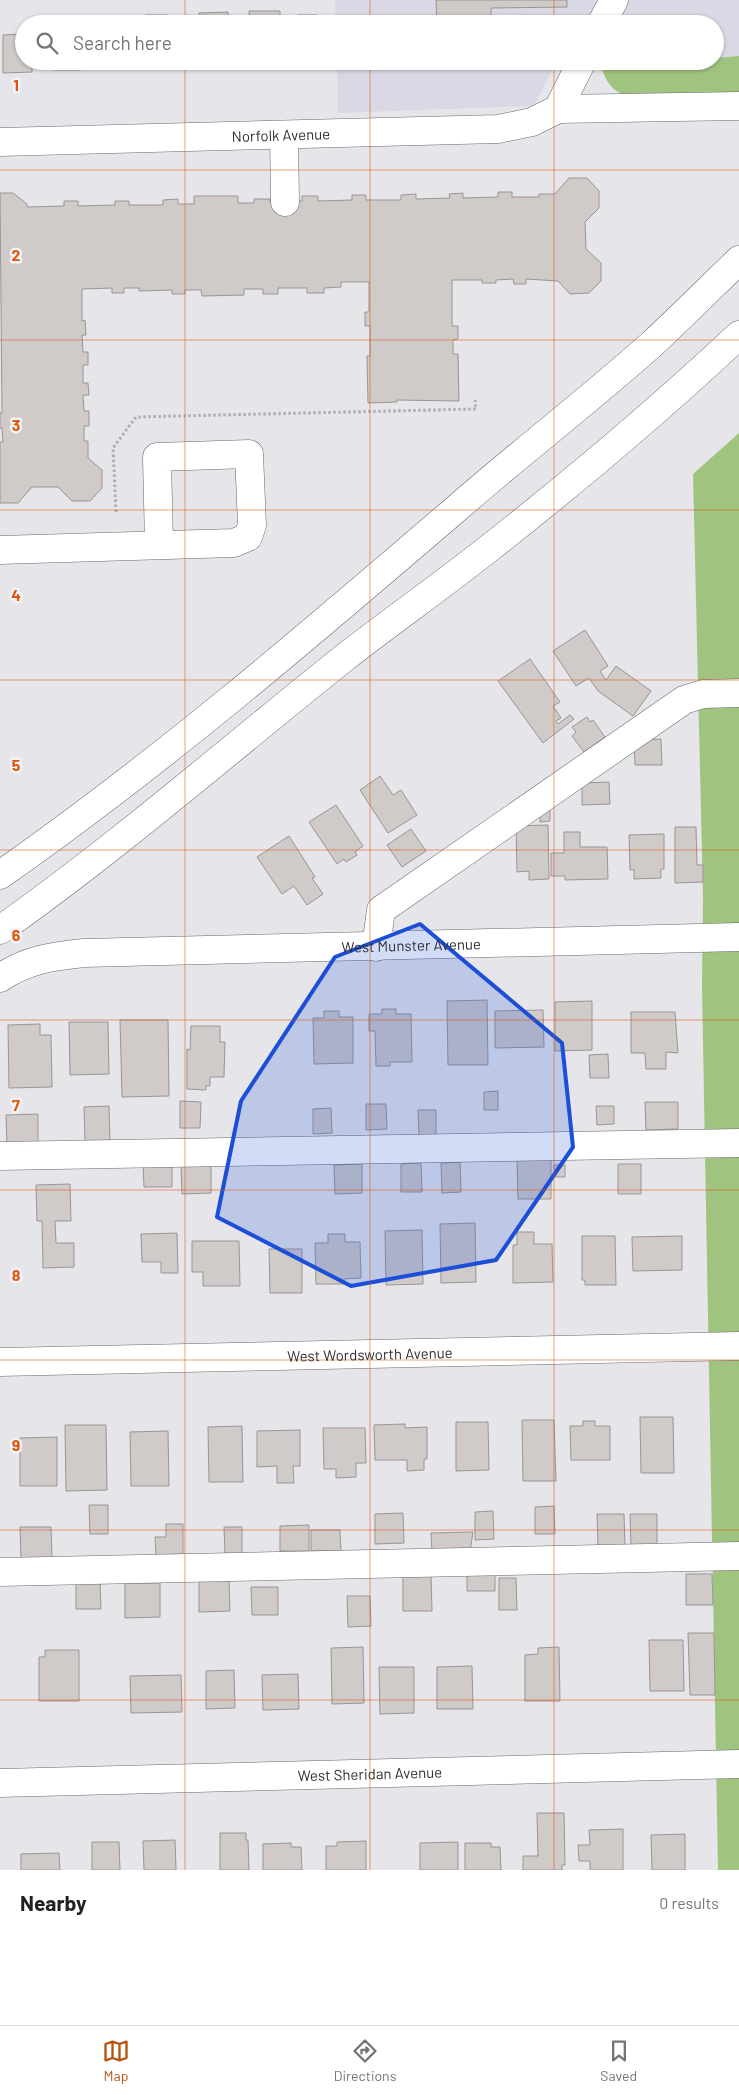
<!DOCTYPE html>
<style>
:root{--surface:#fff;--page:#f2f2f2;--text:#202124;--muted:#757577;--line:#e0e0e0;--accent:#b45309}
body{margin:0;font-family:Barlow,sans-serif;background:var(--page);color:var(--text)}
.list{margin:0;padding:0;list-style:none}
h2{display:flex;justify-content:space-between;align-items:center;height:65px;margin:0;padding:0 20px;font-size:21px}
h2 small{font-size:16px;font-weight:400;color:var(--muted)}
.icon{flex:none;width:28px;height:28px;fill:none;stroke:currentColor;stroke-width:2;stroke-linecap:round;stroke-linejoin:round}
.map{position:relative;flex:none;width:739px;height:1870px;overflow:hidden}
.search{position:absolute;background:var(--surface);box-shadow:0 1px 4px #0004;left:15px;right:15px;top:15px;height:55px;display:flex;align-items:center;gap:12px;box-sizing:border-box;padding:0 18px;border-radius:28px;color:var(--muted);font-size:19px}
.sheet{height:155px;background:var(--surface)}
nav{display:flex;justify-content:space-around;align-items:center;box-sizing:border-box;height:70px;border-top:1px solid var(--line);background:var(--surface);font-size:14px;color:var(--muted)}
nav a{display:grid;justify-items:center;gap:2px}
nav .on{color:var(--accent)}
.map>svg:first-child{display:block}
</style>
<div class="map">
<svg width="739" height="1870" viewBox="0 0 739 1870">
<rect width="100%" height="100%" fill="#e5e5ea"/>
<path fill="#d9d9e5" d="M335,0h404v56l-24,2v-34h-379z
M337,61h330l-114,7 -19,38 -196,7z"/>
<path fill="#a0c480" d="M739,56v37l-114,2c-15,-6 -19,-14 -24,-29l66,-5h48v-3z
M739,433v1437h-21l-16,-884 1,-90 -10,-422z"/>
<path fill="#d0cac9" stroke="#9a9594" d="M436,0h131v7l-76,1v16h-54z
M249,11h31v13h-30z
M228,12v12h-29v-11z
M145,15h23v9h-22z
M298,15h19v7l10,2h-32l3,-1z
M123,16v8h-32v-7z
M80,20v4h-28v-3z
M24,34v27h8v11l-29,1v-38z
M53,61h28v9h-28z
M92,61h32v8h-32z
M146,61h33v6l-33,1z
M200,61h29v5h-29z
M250,61h18v5l-18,1z
M308,61h19v4h-19z
M569,178h18l12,13v17l-14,14 1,27 15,14v18l-12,12 -19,1 -12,-13 -32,-2v5h-12l-1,-5 -17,1v3h-14v-3h-30v46h6v13l-5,1v14h5l1,47 -62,-1v2l-29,1 -1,-47h3v-30h-5v-14h4v-30h-28v5l-17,1v5h-17v-5h-29v6h-15v-5h-19v6l-42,1 -1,-6h-16v4h-13v-4l-33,1v-3h-15v5h-12v-5l-30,1v32l3,-1 1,15h-4l1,17h5v13h-5v18h5l1,12h-6l1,16h5v15h-5v15h4v17l14,12v18l-12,13h-18l-14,-14h-26l-14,16h-18v-61h3l-1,-14h-2v-15h2l-2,-220h13l14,11v3l37,-1v-5h14v5l37,-1v-4h14v4h34v-5l15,-1v5h16v-8h44v7h16v-4h16v3l32,-1v-5h16v5l34,-1v-5h14v5h35v-5l15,-1v5l34,-1 -1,-4 14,-1v5l35,-1v-5h14v5h27v-3h16z
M585,630l23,36 -8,5 6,9 10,-14 35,25 -18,25 -35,-25 -9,-13 -13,8 -23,-35z
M530,659l30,43 -7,4 8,12 -5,3 2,3 12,-9 4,4 -31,24 -45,-62z
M587,717l3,5 3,-2 12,17 -21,15 -12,-16 4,-4 -4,-5z
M661,739l1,26h-27l-1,-25z
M380,776l13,19 8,-5 16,25 -29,18 -28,-43z
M609,782l1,22 -28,1v-22z
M336,805l27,41 -8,6 2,3 -11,7 -2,-3 -7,5 -28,-42z
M550,809v12l-10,1v-12z
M548,825l1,54 -20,1v-9l-12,1 -1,-46z
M675,827h21l1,38h6v17l-28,1z
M411,829l15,22 -24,16 -15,-22z
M564,832h16v15h27l1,32 -43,1v-4h-14v-23h13z
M664,834v35h-3v9l-27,1v-9h-4l-1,-35z
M289,836l26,41 -3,1 11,16 -16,11 -13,-19 -12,8 -25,-37z
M487,1000l1,65h-40l-1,-64z
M592,1001v49l-37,1v-49z
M382,1009h14v5h15l1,48h-22v4h-14l-1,-35h-6v-17h13z
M543,1010l1,37 -49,1v-37z
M324,1011h15v6h14v46l-39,1 -1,-46h11z
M631,1012h44l3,41 -12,-1v17h-20l-1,-16h-14z
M120,1020h48l1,76 -47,1z
M69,1022h39l1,52 -39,1z
M40,1024v11h11l1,52 -43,1 -1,-63z
M191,1026h29v16h5l-1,35h-14v9h-4v4l-19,-1v-40l3,1z
M608,1054l1,24h-19l-1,-23z
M498,1091v19h-14v-18z
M180,1101l21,1 -1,26h-20z
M645,1102h33v27l-32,1z
M366,1104h20l1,25 -21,1z
M109,1106l1,35h-25l-1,-34z
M596,1106h18v18l-17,1z
M331,1108l1,25 -19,1v-25z
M418,1110h18v27h-17z
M38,1114v30l-31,1 -1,-30z
M517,1160h34v39h-33z
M460,1162l1,30 -19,1 -1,-30z
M143,1163h29v24h-28z
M421,1163l1,29h-21v-28z
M362,1164v29l-27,1 -1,-29z
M618,1164h23v30h-23z
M554,1165h11v12h-11z
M181,1166h30v27l-29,1z
M70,1184l1,37h-16l1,22h18v24l-31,1 -1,-47h-5l-1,-36z
M475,1223l1,59 -35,1 -1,-59z
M422,1230l1,54 -37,1 -1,-54z
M517,1232h17v12h18l1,38 -40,1v-38h4z
M177,1233l1,40h-17v-11h-19l-1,-28z
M328,1234h17v8h15l1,36 -17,1v5h-28l-1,-41h13z
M582,1236h33l1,49h-31v-5h-3z
M682,1236v34l-49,1 -1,-34z
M192,1241h47l1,45h-37v-14h-11z
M269,1249h33v44h-32z
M640,1417h33l1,56h-33z
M522,1420h32l2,61h-33z
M583,1421h12v5h15v34h-39l-1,-34h13z
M456,1422h32l1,48 -33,1z
M405,1424v4l22,-1v32h-3v11l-17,1v-11h-32l-1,-35z
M65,1425h41l1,65 -41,1z
M242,1426l1,56h-34l-1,-55z
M323,1428h42l1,35h-10v14l-20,1v-9h-12z
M300,1430v36h-7l1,17h-17v-17l-20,1v-36z
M168,1431l1,55h-38l-1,-54z
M57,1437v49h-37v-48z
M89,1505h19v29h-18z
M554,1506l1,28h-20v-27z
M493,1511l1,28 -19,1v-28z
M403,1513l1,30 -29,1v-30z
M597,1514h27l1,31 -27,1z
M630,1514h27v31h-26z
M166,1524h17v30l-27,1 -1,-18h11z
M309,1525v26h-29v-25z
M20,1527h31l1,32h-31z
M224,1527h18v27h-17z
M311,1530h29l1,21h-30z
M473,1532l-3,20 -38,1 -1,-20z
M467,1574h28v17h-28z
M686,1574h26l1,31h-27z
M403,1576h28l1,35h-29z
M229,1578l1,33 -31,1v-33z
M499,1578h17l1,32h-18z
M100,1582l1,27h-25v-26z
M125,1583h35v34l-35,1z
M251,1587h27v28h-26z
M347,1596h23l1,30 -23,1z
M688,1633h26l1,62h-25z
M649,1640h34l1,51h-34z
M363,1647l1,56 -32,1 -1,-56z
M559,1647l1,54h-35v-46l13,-1v-6z
M45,1650h34v51h-40v-44h6z
M472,1666l1,43h-36v-42z
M379,1667h35v46l-34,1z
M234,1670l1,38 -29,1v-38z
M298,1674l1,35 -36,1 -1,-35z
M181,1675l1,37 -51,1 -1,-37z
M537,1813h27l1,52h-3v5h-39v-14h15z
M623,1829v41h-33v-9h-11l-1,-16h12l-1,-15z
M220,1833h26v7h2l1,30h-29z
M685,1834v36h-33l-1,-35z
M175,1840l1,30h-32l-1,-29z
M366,1841v29h-40v-24h11v-4z
M92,1842h27l1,28h-28z
M458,1842v28h-38v-27z
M291,1843v4h10l1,23h-39v-26z
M465,1843h26v4h9l1,23h-36z
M59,1853l1,17h-39v-16z"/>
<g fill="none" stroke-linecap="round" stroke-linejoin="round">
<g stroke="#68686c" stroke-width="29">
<g id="minor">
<path d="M601,24l13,-24"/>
<path d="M284,135l1,67"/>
<path id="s1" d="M0,142l498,-13 34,-7 26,-13 24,-48"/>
<path d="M0,550l234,-7 14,-6 4,-12 -3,-71 -92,3 2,87"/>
<path d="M376,947l5,-37 303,-210 19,-6 36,-1"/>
<path id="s2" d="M0,978c26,-18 53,-22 84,-25l655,-16"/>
<path d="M0,1156l739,-13"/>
<path id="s3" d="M0,1362l739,-16"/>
<path d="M0,1572l739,-16"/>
<path id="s4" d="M0,1783l739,-19"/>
</g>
</g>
<g stroke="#68686c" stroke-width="29">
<path id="highway" d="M558,109l181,-3
M0,875c160,-112 308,-239 456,-366 64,-56 132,-108 196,-165 29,-27 58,-56 87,-84
M0,930c120,-85 230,-181 344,-272 49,-38 100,-74 148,-112 85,-67 168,-137 247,-211"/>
</g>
<path stroke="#aeaeb2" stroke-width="3" stroke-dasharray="2.5 2.5" stroke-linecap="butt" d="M116,512l-3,-64 23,-31 340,-8 -1,-9"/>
<use href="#minor" stroke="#fff" stroke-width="28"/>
<use href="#highway" stroke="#fff" stroke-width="28"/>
</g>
<path fill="#1d4ed8" fill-opacity="0.2" stroke="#1d4ed8" stroke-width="4" stroke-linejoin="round" d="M420,924l142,119 11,104 -77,113 -145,26 -134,-69 24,-116 94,-144z"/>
<path fill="none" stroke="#df570e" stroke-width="1" stroke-opacity="0.55" d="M185,0v24M370,0v24M554,0v24M185,61v1809M370,61v1809M554,61v1809M0,170h739M0,340h739M0,510h739M0,680h739M0,850h739M0,1020h739M0,1190h739M0,1360h739M0,1530h739M0,1700h739"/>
<g text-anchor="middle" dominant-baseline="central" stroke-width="5" stroke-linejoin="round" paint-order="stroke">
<g font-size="15" fill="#313133" stroke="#f2f2f7">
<text stroke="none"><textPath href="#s1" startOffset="281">Norfolk Avenue</textPath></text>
<text stroke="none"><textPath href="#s2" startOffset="416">West Munster Avenue</textPath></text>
<text stroke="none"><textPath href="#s3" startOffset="370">West Wordsworth Avenue</textPath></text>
<text stroke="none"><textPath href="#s4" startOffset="370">West Sheridan Avenue</textPath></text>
</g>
</g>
<g font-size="16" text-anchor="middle" font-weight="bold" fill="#df570e" stroke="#f2f2f7" stroke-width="5" stroke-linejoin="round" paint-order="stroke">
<text x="16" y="91">1</text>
<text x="16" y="261">2</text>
<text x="16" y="431">3</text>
<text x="16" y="601">4</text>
<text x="16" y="771">5</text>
<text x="16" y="941">6</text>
<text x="16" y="1111">7</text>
<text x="16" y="1281">8</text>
<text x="16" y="1451">9</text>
</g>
</svg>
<div class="search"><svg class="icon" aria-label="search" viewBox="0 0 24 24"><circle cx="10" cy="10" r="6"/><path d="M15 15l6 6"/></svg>Search here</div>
</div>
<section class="sheet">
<h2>Nearby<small>0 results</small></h2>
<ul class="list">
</ul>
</section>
<nav>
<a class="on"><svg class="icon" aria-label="map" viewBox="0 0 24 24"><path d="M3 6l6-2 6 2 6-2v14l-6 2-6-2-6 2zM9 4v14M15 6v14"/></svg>Map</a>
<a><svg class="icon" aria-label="directions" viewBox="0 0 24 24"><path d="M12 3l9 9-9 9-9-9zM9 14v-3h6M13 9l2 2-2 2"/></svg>Directions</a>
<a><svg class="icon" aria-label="saved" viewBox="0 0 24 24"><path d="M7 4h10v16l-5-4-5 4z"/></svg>Saved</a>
</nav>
